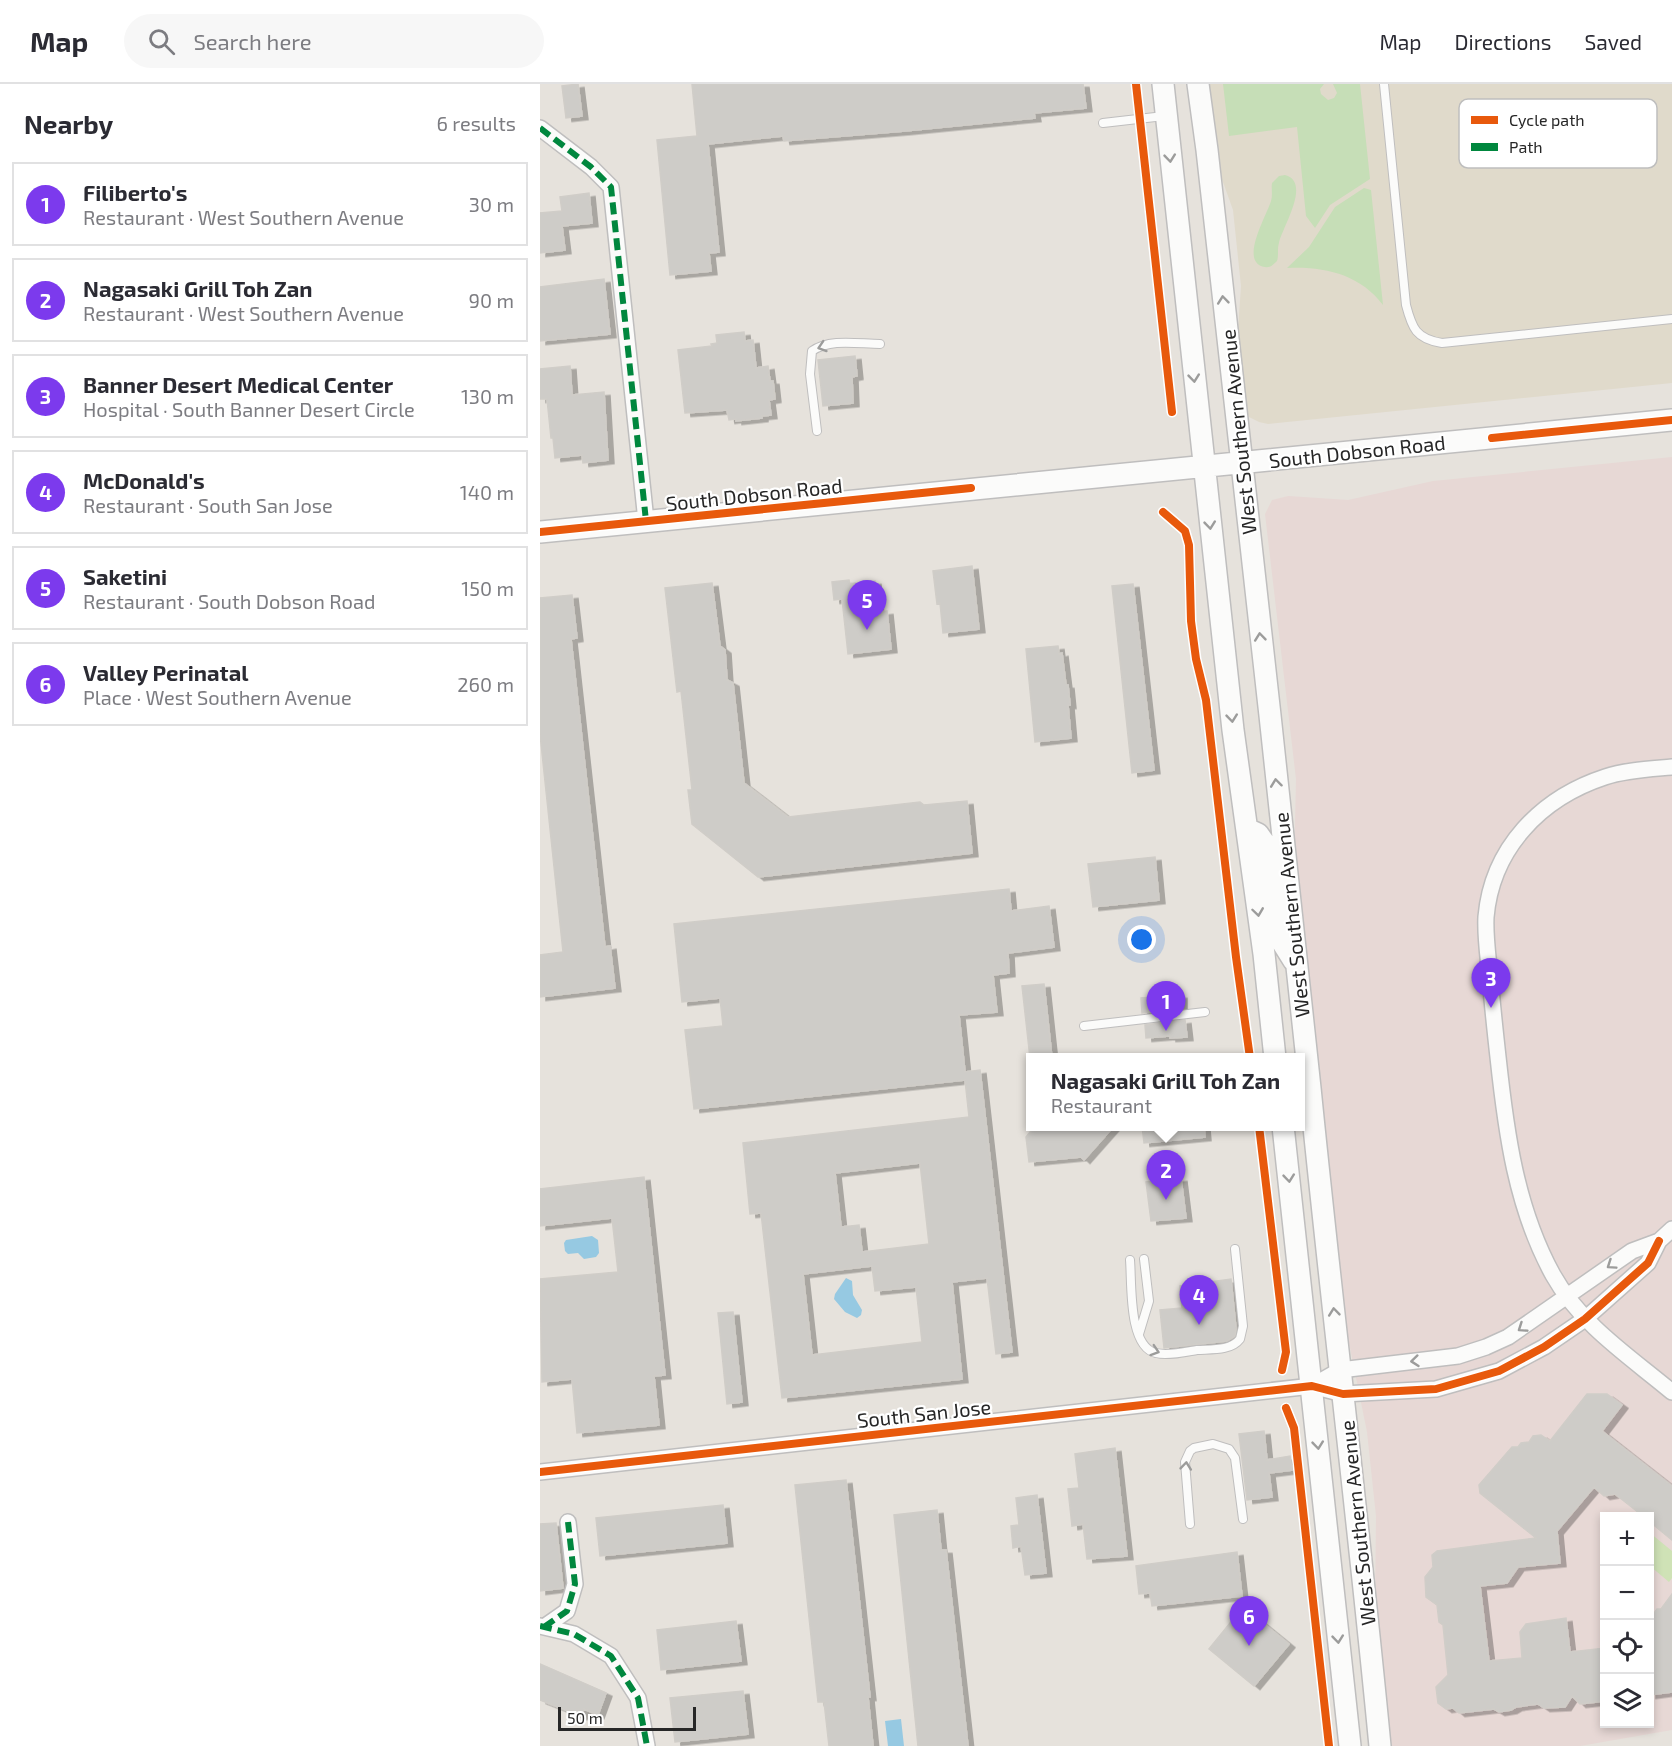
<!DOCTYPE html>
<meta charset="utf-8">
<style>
:root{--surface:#fff;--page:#f7f7f7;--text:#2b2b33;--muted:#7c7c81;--line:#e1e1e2;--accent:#7c3aed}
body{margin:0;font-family:"Exo 2",sans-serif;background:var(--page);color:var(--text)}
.controls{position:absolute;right:18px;bottom:18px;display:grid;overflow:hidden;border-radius:0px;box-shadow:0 3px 9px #0003}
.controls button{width:54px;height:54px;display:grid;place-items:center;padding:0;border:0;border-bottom:2px solid var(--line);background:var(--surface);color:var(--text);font:30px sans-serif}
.scale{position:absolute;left:18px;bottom:15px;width:138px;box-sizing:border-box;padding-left:6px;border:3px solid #272727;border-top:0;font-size:16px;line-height:21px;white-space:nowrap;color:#272727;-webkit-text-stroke:4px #fff;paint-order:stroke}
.you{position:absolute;left:602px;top:856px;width:21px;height:21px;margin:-15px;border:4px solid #fff;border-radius:50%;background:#1a73e8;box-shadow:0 0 0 9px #1a73e833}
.badge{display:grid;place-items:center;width:39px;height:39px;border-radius:50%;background:var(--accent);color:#fff;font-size:20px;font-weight:700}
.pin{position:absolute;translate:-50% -50px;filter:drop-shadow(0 2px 3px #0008)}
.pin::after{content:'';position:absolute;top:32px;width:21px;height:18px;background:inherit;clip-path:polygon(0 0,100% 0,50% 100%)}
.popup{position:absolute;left:486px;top:969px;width:279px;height:78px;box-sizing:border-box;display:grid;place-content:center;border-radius:0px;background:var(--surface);filter:drop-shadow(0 2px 4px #0005);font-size:20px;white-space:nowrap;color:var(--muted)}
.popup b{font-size:22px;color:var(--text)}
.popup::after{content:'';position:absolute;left:50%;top:100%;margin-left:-12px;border:12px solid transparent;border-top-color:var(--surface)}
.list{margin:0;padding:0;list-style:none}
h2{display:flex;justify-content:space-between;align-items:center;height:78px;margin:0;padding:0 24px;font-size:26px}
h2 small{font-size:20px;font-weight:400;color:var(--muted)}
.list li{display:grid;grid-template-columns:39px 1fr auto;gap:18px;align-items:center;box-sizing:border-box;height:84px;margin:0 12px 12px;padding:0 12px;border:2px solid var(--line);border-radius:0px}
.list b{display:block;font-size:22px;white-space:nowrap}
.list p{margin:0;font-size:20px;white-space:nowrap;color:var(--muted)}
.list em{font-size:20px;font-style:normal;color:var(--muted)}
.icon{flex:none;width:33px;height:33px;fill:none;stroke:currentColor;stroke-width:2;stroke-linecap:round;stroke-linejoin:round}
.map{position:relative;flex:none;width:1132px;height:1662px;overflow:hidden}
header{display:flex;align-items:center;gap:36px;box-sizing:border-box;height:84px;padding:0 30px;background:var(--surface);border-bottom:2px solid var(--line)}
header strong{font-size:28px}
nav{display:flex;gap:33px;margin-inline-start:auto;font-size:21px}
.search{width:420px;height:54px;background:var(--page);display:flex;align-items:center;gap:15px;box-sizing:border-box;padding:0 21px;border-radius:33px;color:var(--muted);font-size:22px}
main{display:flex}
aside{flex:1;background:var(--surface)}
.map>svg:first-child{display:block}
</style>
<header>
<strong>Map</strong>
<div class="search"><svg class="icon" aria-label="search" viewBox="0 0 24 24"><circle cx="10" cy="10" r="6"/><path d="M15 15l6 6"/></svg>Search here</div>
<nav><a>Map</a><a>Directions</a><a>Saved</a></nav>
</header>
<main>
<aside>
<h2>Nearby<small>6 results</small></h2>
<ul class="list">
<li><span class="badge">1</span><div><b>Filiberto's</b><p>Restaurant · West Southern Avenue</p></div><em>30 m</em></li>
<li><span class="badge">2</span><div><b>Nagasaki Grill Toh Zan</b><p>Restaurant · West Southern Avenue</p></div><em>90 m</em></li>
<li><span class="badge">3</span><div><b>Banner Desert Medical Center</b><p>Hospital · South Banner Desert Circle</p></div><em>130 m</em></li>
<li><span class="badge">4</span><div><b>McDonald's</b><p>Restaurant · South San Jose</p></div><em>140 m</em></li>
<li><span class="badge">5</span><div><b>Saketini</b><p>Restaurant · South Dobson Road</p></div><em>150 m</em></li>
<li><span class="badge">6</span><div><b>Valley Perinatal</b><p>Place · West Southern Avenue</p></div><em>260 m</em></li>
</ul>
</aside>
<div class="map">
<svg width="1132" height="1662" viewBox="0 0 1132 1662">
<defs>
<filter id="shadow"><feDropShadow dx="6" dy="3.5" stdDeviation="0" flood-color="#0004"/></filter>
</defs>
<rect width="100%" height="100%" fill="#e6e2dc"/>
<path fill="#e0dacb" d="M668,0h464v299l-404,41 -9,-2 -10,-5 -4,-6 -8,-65 4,-60 -8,-76 -15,-42z"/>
<path fill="#e7d8d5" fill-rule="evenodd" d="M1132,373v1273l-92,16h-192l-13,-134 1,-96 -9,-84 -21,-104 -52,-457 2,-92 -31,-265 7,-14 16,-4 60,4 85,-19zM1064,1432h46v208h-46z"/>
<path fill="#c6deb7" d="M683,0h101l-4,5 1,5 7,6 6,-2 3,-5 -4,-9h27l10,95 -40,26 -15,23 -9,-12 -9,-89 -68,9z
M745,91c27,7 -3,53 -6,68 -2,6 0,12 -2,18 -4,4 -7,7 -12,6 -27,-4 2,-52 6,-66 2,-6 0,-12 1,-18l7,-7z
M824,104l7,2 12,115c-23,-31 -60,-39 -96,-37l22,-21 26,-40z"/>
<path fill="#cfe2b6" d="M1110,1449l22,18v27l-3,4 -19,-16z"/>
<path fill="#96c9e2" d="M52,1152l6,4 1,13 -3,4 -12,2 -6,-6 -10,1 -3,-3 -1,-8 2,-3z
M306,1194l6,3 1,14 9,15 -1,5 -4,3 -12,-6 -11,-13 1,-5z
M361,1635l3,27h-16l-3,-25z"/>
<path fill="#ceccc8" stroke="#d0cdc8" stroke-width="1.5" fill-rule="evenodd" filter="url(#shadow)" d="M38,0l4,32 -16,2 -4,-32z
M152,0h391l3,24 -52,5 1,5 -130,13 -121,10 -1,-5 -75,8 11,108 -10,1 2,18 -41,4 -13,-135 40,-4z
M49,109l3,30 -30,3 3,24 -25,3v-40l22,-2 -2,-14z
M64,195l6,55 -70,7v-54z
M204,248l1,9 8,-1 3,28 12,-2 2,15h3l2,18 -6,1 2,15 -9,1v2l-26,3v-2l-7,1 -2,-10 -42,3 -7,-63 34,-4 -1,-2 6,-1 -1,-8z
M315,272l2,20 -5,1 1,26 -30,3 -5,-46z
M30,282l2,29 32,-3 4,68 -25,3 -1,-8 -27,3 -2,-20h-2l-4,-39h-7v-30z
M432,482l7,63 -36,4 -3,-30 -3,1 -4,-33z
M309,496l1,4 25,-3 3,31 9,-1 4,38 -43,5 -6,-55 -8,1 -2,-18z
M172,499l8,63 5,4 2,30 6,3 11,100 44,34 132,-15 4,3 43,-4 5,52 -214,24 -66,-53 -4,-34h4l-11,-99 -4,1 -12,-104z
M593,500l21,186 -22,3 -20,-187z
M32,511l5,43 -6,1 34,308 5,-1 5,42 -75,9v-42l23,-3 -23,-218v-136z
M518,562l1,8 3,-1 4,32h2l2,20h-2l3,33 -36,4 -9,-93z
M615,773l4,43 -66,7 -5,-43z
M469,805l2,22 38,-5 5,41 -46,6 1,20 -16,2 4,37 -38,3 6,57 15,-2 32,282 -16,2 -9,-76 -35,4 10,97 -180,19 -21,-185 -11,1 -7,-71 226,-26 -4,-37 -271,29 -9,-79 38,-4 -3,-28 -38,4 -8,-78zM380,1079l9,81 -67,8 -3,-27 -18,2 -6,-54zM332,1182l3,25 41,-4 6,55 -110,13 -9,-81z
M504,900l8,74h-22l-8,-72z
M641,911v14l-39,4 -1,-15z
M645,936l2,17 -17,1v-2l-24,2 -1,-13z
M495,1042h79l-30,34 -3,-3 -52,5 -3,-25z
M602,1042h62l1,11 -61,6z
M104,1093l21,198 -11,1 5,49 -82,8 -5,-54 -30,3 -2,-103 78,-7 -6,-54 -72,8v-37z
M641,1094l5,40 -35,3 -5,-39z
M691,1195l5,50 -1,7 -8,5 -63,7 -4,-38 22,-2 -2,-22z
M193,1228l9,90 -15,2 -9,-91z
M1047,1310h20l15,11 -20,26 70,55v54l-22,-18v-6h-7l-28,-22 -11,2 -10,-9 -37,44 3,32 -42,4 -11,16 -27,3 9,75 33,-3 -2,-26 6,-8 40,-6 4,34 35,-4v53l-25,3 -8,-8 -7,11 -21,1 -6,-4 -22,3 -5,3 -12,2 -5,-3 -35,4 -6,-5 -7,1 -8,-6 -2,-16 12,-12 -5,-50 -4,-3 -2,-17 -11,-8 -1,-20 8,-10 -1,-12 5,-4 99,-13 -56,-45 -1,-8 33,-38h6l3,-4 8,-1 4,-6 8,-1 9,6z
M724,1347l3,29 23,-4 2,14 -23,3 3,24 -25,3 -8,-66z
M575,1364l12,108 -40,3 -4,-35 -11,2 -4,-37 11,-1 -4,-34z
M306,1396l24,217h-2l5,49h-44l-5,-44h-6l-23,-217z
M497,1411l9,78 -21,2 -4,-29 -8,2 -2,-22 8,-1 -3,-27z
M183,1421l4,38 -127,13 -4,-38z
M397,1426l4,40h5l22,196h-50l-24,-231z
M16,1439l7,65 -23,3v-67z
M697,1468l5,44 -90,10 -2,-13 -11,1 -3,-28z
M1132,1510v98l-22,3v-53l4,-6 -2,-20 5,-7h4z
M703,1523l46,37 -35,42 -45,-37z
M196,1537l5,40 -80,9 -4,-40z
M0,1580l66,29 -8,22 -14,-6 -3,7 -41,-16z
M203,1607l5,43 -73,8 -5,-44z"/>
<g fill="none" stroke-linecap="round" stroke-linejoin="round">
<g stroke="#bfbebe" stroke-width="10">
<path id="lane" d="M844,0l22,221c6,23 10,34 36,38l230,-24
M563,39l61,-7
M277,347l-7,-57 2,-23c18,-13 47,-7 68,-7
M544,942l121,-14
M590,1176c2,23 -2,87 26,93 12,3 29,-1 41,-3 14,-1 34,1 43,-11l3,-13 -8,-77
M599,1250l10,-33 -5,-42
M650,1440l-5,-62 5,-11 4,-3 19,-4 16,5 6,9 8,61"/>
</g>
<g stroke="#bfbebe" stroke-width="18">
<path id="street" d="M0,44l51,39 20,20 35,334
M1132,683c-22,2 -46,3 -67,10 -64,21 -113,71 -119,140 -1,19 2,39 4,59 2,27 5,54 8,81 8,75 18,151 55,218 28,50 76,81 119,117
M772,1302l28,-16 118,-14 28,-9 22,-10 124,-86 27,-10 13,-12
M0,1388l772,-86 31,8 93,-5 63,-18 45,-24 41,-28 63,-56 11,-22
M0,1542l34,8 37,22 27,42 9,48
M4,1543l23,-16 8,-27 -7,-62"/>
</g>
<g stroke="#bfbebe" stroke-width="24">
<path id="secondary" d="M623,0l70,646 31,224 11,104
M658,0l9,66c34,313 71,625 103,938 22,220 49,438 70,658
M0,448l1132,-112
M707,745l11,5 7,10 14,93 15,24
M743,1042l67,620"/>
</g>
<use href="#lane" stroke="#fbfbfa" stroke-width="8"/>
<use href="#street" stroke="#fbfbfa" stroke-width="15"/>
<use href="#secondary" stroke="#fbfbfa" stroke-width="21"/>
<path stroke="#00873e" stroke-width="6" stroke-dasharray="12 6" stroke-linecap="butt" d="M0,44l51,39 20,20 35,334
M0,1542l34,8 37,22 27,42 9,48
M4,1543l23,-16 8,-27 -7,-62"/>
<g stroke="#fff" stroke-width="11">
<path id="cycleway" d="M596,0l36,328
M952,354l180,-18
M623,428l22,19 4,14 2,76 5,38 10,41 30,257 14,101
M0,448l431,-44
M719,1042l27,226 -4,18
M746,1324l8,20 35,318
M0,1388l772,-86 31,8 93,-5 63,-18 45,-24 41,-28 63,-56 11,-22"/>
</g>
<use href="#cycleway" stroke="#e8590c" stroke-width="8"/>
</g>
<defs><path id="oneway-chevron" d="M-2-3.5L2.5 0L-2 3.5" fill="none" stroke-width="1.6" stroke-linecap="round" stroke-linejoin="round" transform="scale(1.5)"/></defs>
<g stroke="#9c9c9b">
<use href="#oneway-chevron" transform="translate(630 74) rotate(84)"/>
<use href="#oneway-chevron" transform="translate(683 216) rotate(-96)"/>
<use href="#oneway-chevron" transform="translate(282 263) rotate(162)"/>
<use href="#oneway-chevron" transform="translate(654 294) rotate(84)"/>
<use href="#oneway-chevron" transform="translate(670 441) rotate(84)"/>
<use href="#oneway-chevron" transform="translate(720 553) rotate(-96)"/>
<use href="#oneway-chevron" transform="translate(692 634) rotate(84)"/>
<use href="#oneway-chevron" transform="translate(736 699) rotate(-97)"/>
<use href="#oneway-chevron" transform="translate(718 828) rotate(82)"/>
<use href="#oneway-chevron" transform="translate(749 1094) rotate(84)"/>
<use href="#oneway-chevron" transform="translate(1071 1181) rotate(146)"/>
<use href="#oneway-chevron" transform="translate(794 1228) rotate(-96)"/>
<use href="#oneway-chevron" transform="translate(982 1244) rotate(146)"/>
<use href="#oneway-chevron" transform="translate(615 1267) rotate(18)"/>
<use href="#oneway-chevron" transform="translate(875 1277) rotate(174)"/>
<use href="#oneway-chevron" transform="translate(778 1361) rotate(84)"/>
<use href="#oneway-chevron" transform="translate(646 1382) rotate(-84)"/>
<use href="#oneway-chevron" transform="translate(798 1555) rotate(84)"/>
</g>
<g text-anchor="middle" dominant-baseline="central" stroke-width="4.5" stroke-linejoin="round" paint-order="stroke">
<g font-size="20" fill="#272727" stroke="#fff">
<text transform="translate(698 348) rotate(-96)">West Southern Avenue</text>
<text transform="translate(817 367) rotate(-6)">South Dobson Road</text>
<text transform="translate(214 410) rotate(-6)">South Dobson Road</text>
<text transform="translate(751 831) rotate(-96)">West Southern Avenue</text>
<text transform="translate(384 1329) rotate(-6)">South San Jose</text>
<text transform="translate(817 1439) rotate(-96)">West Southern Avenue</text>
</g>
</g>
<rect x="919" y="15" width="198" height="69" rx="9" fill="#fff" stroke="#bebebe" stroke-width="1.5"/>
<rect x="931" y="32" width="27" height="8" fill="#e8590c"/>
<rect x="931" y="59" width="27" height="8" fill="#00873e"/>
<g font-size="16" fill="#272727">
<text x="969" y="42">Cycle path</text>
<text x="969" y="69">Path</text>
</g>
</svg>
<div class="controls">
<button>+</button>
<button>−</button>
<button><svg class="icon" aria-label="locate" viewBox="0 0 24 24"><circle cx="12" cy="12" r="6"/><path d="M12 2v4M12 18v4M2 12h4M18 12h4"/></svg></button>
<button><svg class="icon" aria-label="layers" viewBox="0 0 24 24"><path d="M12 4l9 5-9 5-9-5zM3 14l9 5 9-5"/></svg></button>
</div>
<div class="scale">50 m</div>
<div class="you"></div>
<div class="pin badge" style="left:626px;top:947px">1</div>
<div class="pin badge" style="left:626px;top:1116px">2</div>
<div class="popup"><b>Nagasaki Grill Toh Zan</b>Restaurant</div>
<div class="pin badge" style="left:951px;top:924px">3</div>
<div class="pin badge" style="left:659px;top:1241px">4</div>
<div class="pin badge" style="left:327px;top:546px">5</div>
<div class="pin badge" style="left:709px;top:1562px">6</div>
</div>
</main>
